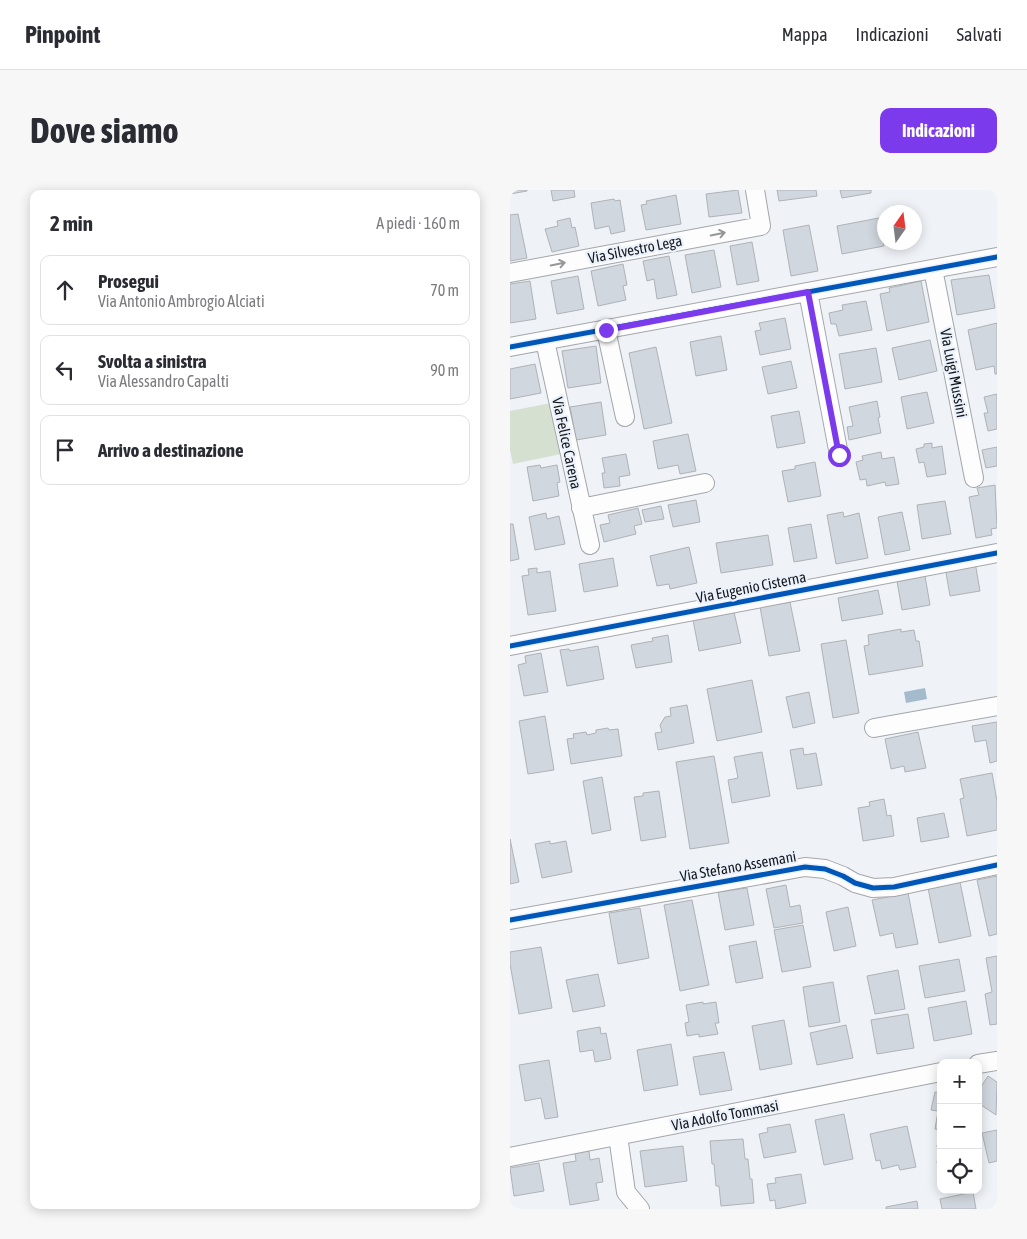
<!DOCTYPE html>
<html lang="it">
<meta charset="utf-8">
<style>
:root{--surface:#fff;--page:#f7f7f7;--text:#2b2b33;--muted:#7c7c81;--line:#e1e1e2;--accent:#7c3aed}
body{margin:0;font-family:"Asap Condensed",sans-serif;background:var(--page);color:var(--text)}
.controls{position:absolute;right:15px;bottom:15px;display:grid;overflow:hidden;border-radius:10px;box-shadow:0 2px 12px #0003}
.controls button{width:45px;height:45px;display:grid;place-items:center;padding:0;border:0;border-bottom:1px solid var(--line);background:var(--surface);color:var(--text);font:25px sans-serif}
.compass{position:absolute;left:367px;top:15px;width:45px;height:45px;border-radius:50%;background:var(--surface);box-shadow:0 2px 12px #0003;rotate:14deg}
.stop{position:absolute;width:15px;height:15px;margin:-11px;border:4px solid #7c3aed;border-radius:50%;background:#fff}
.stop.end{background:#7c3aed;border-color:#fff;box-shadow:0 1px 5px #0008}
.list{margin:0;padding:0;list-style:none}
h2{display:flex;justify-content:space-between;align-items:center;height:65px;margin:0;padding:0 20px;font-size:21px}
h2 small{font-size:16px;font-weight:400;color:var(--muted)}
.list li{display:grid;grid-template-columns:32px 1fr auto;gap:15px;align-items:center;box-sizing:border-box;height:70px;margin:0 10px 10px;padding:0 10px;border:1px solid var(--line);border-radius:10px}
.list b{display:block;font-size:19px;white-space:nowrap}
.list p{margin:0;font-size:16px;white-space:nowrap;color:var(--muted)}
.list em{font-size:16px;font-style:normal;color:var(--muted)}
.icon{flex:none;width:28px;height:28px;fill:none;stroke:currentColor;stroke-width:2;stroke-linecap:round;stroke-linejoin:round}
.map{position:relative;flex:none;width:487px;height:1019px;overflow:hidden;border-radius:10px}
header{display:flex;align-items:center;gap:30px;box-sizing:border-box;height:70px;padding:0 25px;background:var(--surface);border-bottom:1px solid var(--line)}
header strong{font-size:24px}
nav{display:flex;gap:28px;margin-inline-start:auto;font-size:18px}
.intro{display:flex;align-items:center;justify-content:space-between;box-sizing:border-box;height:120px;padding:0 30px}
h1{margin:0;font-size:35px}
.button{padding:12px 22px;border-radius:10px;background:var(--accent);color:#fff;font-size:18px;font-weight:700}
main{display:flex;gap:30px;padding:0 30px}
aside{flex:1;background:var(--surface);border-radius:10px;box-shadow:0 2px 12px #0003}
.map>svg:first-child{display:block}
</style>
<header>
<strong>Pinpoint</strong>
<nav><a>Mappa</a><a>Indicazioni</a><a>Salvati</a></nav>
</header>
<div class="intro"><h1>Dove siamo</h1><a class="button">Indicazioni</a></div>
<main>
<aside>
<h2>2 min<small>A piedi · 160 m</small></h2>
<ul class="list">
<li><svg class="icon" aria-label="ahead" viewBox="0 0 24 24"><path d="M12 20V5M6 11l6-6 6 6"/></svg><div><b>Prosegui</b><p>Via Antonio Ambrogio Alciati</p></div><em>70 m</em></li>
<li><svg class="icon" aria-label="left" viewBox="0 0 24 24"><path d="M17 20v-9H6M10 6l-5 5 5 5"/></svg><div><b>Svolta a sinistra</b><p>Via Alessandro Capalti</p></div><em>90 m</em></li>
<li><svg class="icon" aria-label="arrive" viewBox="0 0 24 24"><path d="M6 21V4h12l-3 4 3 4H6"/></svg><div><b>Arrivo a destinazione</b></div></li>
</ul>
</aside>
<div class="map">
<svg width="487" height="1019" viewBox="0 0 487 1019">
<rect width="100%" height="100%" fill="#eff3f8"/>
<path fill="#d6e0d1" d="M46,212l10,51 -53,11 -3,-14v-39z"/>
<path fill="#a3bbcb" d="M415,498l2,11 -21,4 -2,-11z"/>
<path fill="#d1d7df" stroke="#afb2b6" d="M0,0h17v1l-17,3z
M41,0h23l1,7 -22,4z
M228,0l4,23 -33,4 -3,-23z
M267,0h39l1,6 -38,5z
M330,0h31v3l-29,5z
M166,5l5,29 -35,6 -5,-25 6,-1 -1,-3z
M104,9l1,2 5,-1 5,31 -14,3 -2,-8 -14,3 -4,-26z
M8,24l9,44 -17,3v-46z
M60,28l2,10 3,-1 4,19 -27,6 -7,-23 13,-3 -1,-5z
M369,28l5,28 -42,8 -5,-28z
M299,35l9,46 -27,5 -8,-46z
M242,52l7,39 -22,4 -7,-39z
M204,60l7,37 -29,6 -7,-38z
M159,66l8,39 -20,4 -3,-20 -7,2 -4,-20z
M113,74l4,21 -4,1 3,14 -28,6 -7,-35z
M479,85l6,33 -38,7 -6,-35z
M68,86l6,33 -27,5 -6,-33z
M20,91l6,38 -26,4v-39z
M411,91l8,41 -42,9 -7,-37 10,-2 -1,-4z
M356,111l6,29 -33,6 -3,-12h-5l-2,-11 14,-3 -1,-5z
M275,128l6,31 -31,6 -5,-24 6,-1 -2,-7z
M487,133v51h-2l-1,-8 -18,4 -8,-40z
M211,146l6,34 -31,6 -6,-34z
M420,150l7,31 -38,9 -7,-32z
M86,156l5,37 -33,5 -6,-37z
M146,157l16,76 -28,6 -15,-76z
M366,158l6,34 -37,7 -6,-35z
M281,171l6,27 -29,6 -6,-27z
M25,174l6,29 -31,6v-30z
M417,202l7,31 -27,6 -6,-32z
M487,204v35l-9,2 -4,-18h4l-4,-16z
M367,211l3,16 -2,1 3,15 -32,7 -2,-13 6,-1 -4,-19z
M91,212l5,33 -30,5 -6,-33z
M289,221l6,32 -28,5 -6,-32z
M178,244l8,37 -16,3 -2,-9 -20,4 -5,-28z
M422,253v5l10,-2 4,28 -19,3 -3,-15 -5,1 -3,-14 8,-2v-3z
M487,257v19l-11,2 -4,-18z
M371,262l1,7 12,-2 5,27 -13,2 -1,-4 -18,4 -1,-7 -6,1 -4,-18 7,-2 -1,-4z
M116,264l4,21 -11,2 1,9 -16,2 -2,-15h3l-3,-15z
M305,272l6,34 -33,6 -6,-31 13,-2v-3z
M30,275l1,3 16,-3 3,17 -3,1 2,13 -26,5 -6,-34z
M485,295l2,43 -6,1 1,6 -16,3 -7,-41 10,-2 -2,-7z
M186,310l4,22 -27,5 -5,-22z
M435,311l6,33 -29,5 -5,-34z
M151,316l3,13 -19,3 -3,-12z
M128,318l4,16 -8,2 2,8 -32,8 -4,-17 10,-2 -2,-8z
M333,322l1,5 15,-4 9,45 -32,6 -9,-49z
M392,322l8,38 -25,5 -7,-38z
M36,323l1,6 12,-3 6,28 -30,6 -6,-33z
M0,334h3l6,35 -9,2z
M301,334l6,34 -23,4 -6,-34z
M258,345l5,30 -52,8 -5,-30z
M179,357l8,36 -27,6 -1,-5 -12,2 -7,-30z
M103,368l5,28 -34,6 -5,-28z
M465,372l5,29 -30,5 -5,-29z
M27,378v5l13,-2 6,40 -28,4 -6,-39 7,-1 -1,-6z
M415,386l5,29 -28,5 -5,-29z
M368,400l5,24 -41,7 -4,-23z
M280,412l10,49 -31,5 -9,-49z
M224,422l7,31 -42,8 -6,-31z
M391,439v3l13,-2 2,11h3l4,25 -54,9 -5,-29 5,-1 -1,-10z
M158,445l4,27 -36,6 -5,-23 22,-4 -1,-3z
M336,450l13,73 -26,5 -12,-74z
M88,456l6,33 -37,7 -7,-36 9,-1 1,2z
M31,463l7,39 -24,4 -6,-31 8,-2 -1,-7z
M242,490l10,52 -45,9 -10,-52z
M299,502l6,31 -22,5 -7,-31z
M177,515l7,38 -36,7 -3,-17 7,-1 -2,-7 5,-8 6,-1 -1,-8z
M35,526l9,54 -26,4 -9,-53z
M487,532v39l-7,2 -4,-23 -11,2 -3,-16z
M98,538l1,2 9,-1 4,27 -51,8 -4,-25 7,-1 -1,-4 13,-2 1,3 9,-2v-3z
M408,542l8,36 -21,4 -1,-6 -13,3 -6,-30z
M293,558l1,7 12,-2 6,32 -25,4 -7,-39z
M252,562l8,44 -38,7 -4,-23 10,-2 -4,-21z
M204,566l15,87 -39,6 -14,-87z
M482,583l5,28v29l-30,6 -7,-37 4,-1 -4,-19z
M92,587l9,53 -19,4 -9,-53z
M149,601l7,46 -25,4 -7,-44 9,-1v-3z
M374,609l3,17 4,-1 3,21 -31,5 -5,-33 12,-2 -1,-4z
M434,623l5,24 -28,5 -4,-24z
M0,649l9,43 -9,2z
M40,651v3l16,-3 6,31 -30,6 -7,-34z
M487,686v58l-8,2 -12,-56z
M450,692l11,54 -32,7 -11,-55z
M276,695l4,22 10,-2 3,18 -29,5 -8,-39z
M237,698l7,37 -29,5 -7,-38z
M398,703l10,51 -22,4 -3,-15 -13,3 -8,-36z
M182,710l17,85 -29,6 -16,-86z
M338,717l8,39 -22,5 -8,-39z
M130,718l9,50 -31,6 -9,-51z
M293,735l8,42 -29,5 -8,-42z
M246,751l7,37 -27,5 -7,-37z
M31,757l11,61 -33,6 -9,-50v-12z
M487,766v68l-7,1 -5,-31 7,-2 -6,-34z
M449,769l6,32 -40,7 -6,-32z
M388,780l7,39 -30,5 -8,-38z
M88,784l7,32 -32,6 -7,-32z
M323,792l7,40 -31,5 -6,-40z
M456,811l6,33 -38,7 -6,-33z
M193,812v2l13,-2 3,21h-4l3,11 -19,3v-3l-12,2 -2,-13 4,-1 -3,-17z
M398,824l6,34 -37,6 -6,-34z
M274,830l8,44 -32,6 -8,-44z
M336,835l7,33 -36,7 -7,-32z
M90,837l1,7 5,-1 5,26 -16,3 -2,-12 -13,2 -3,-21z
M161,854l7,41 -34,6 -7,-41z
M214,862l8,38 -32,5 -7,-38z
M39,870l9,57 -13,2 -4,-21 -16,3 -6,-36z
M478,886l9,6 -1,33 -18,-12v-12z
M425,902l6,1v71l-4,-1 3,-16h-3l3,-17 -5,-1 3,-18 -7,-1z
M334,924l9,45 -29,6 -9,-45z
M280,934l6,28 -32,6 -5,-24 9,-2 -1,-4z
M397,936l9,41 -16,3 -2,-5 -16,4 -2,-9 -4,1 -6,-27z
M487,940v31l-8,2 -7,-30z
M233,949l2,20h3l2,20h2l2,24 -33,3 -2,-20h-3l-2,-22h-2l-2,-23z
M173,956l4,35 -42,6 -5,-36z
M79,961l1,9 9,-2 4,24 -7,1 3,17 -29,5 -7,-42 13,-2 -1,-8z
M29,973l5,28 -30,5 -4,-28z
M291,984l5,29 -30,6 -1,-9 -5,1 -3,-17 9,-1 -1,-5z
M463,1002l3,17h-34l-2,-10z
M407,1011l1,8h-32v-2z"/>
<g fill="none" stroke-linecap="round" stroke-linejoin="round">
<g stroke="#a3a6aa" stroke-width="20">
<path id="minor" d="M423,79l41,209
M0,83l251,-47 -6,-36
M298,102l31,163
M96,140l19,87
M35,151l45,204
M0,157l487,-90
M71,318l124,-25
M0,456l487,-93
M364,538l123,-22
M0,730l295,-53 20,2 18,7 12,7 18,5 21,-1 103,-22
M468,874l19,-3
M108,946l8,56 14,17
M0,967l431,-85"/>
</g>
<use href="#minor" stroke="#fdfdfe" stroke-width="18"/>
<g stroke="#ebf2fc" stroke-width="8">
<path id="cycleway" d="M0,157l487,-90
M0,456l487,-93
M0,730l295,-53 20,2 18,7 12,7 18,5 21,-1 103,-22"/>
</g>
<use href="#cycleway" stroke="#0057b8" stroke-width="5"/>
</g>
<defs><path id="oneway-shaft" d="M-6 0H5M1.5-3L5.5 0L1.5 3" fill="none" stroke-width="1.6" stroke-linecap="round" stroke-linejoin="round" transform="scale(1.25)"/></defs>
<g stroke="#959698">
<use href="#oneway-shaft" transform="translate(208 44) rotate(-11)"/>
<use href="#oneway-shaft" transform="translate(48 74) rotate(-11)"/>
</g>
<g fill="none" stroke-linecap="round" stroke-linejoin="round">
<path stroke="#7c3aed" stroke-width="6" d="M96,140l202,-38 31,163"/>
</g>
<g text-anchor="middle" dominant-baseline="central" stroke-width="4.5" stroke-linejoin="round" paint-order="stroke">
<g font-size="15" fill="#16181c" stroke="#ebf2fc">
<text transform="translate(125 59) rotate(-11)">Via Silvestro Lega</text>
<text transform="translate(444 183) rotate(79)">Via Luigi Mussini</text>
<text transform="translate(57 253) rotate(78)">Via Felice Carena</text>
<text transform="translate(241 397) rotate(-11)">Via Eugenio Cisterna</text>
<text transform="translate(228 676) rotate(-10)">Via Stefano Assemani</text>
<text transform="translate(215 925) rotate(-11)">Via Adolfo Tommasi</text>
</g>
</g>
</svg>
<div class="controls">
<button>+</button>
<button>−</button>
<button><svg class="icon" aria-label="locate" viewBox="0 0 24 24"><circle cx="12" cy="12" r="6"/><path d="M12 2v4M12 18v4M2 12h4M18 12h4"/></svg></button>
</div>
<svg class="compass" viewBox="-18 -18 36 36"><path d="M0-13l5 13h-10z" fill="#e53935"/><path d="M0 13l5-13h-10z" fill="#7c7c81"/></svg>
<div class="stop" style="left:329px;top:265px"></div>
<div class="stop end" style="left:96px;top:140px"></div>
</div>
</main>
